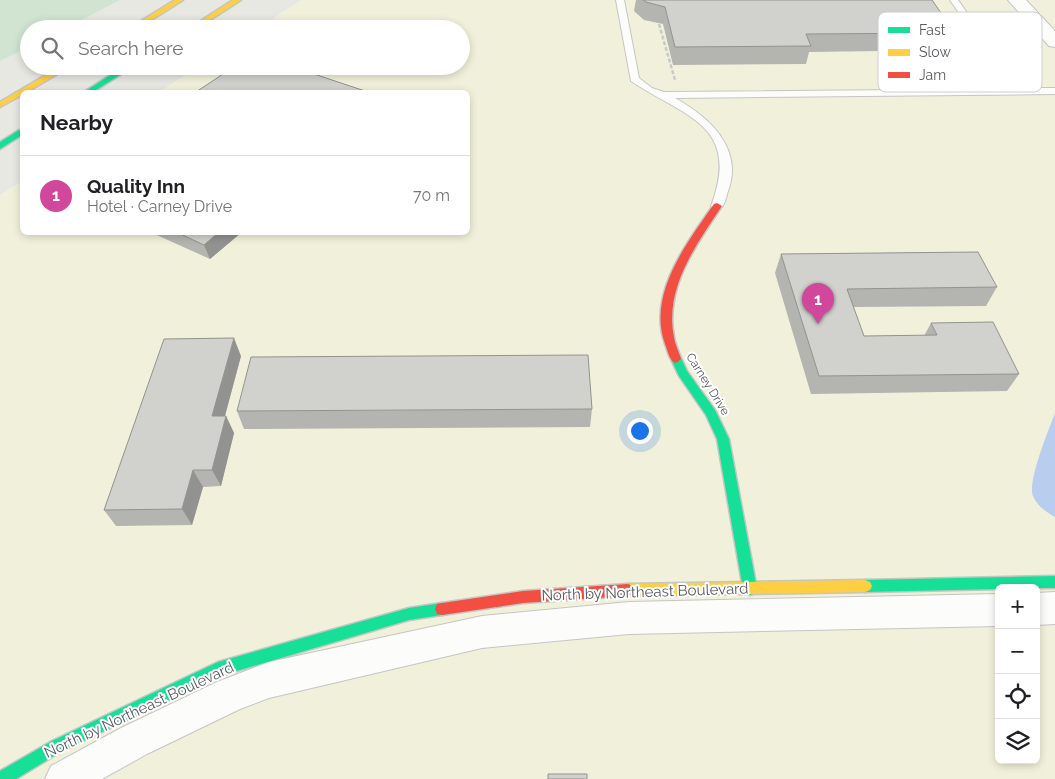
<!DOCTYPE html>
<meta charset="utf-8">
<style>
:root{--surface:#fff;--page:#f2f2f2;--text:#202124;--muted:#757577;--line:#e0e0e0;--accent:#d93025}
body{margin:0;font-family:Raleway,sans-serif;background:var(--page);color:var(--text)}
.controls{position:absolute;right:15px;bottom:15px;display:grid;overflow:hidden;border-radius:8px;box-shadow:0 2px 8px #0003}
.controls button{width:45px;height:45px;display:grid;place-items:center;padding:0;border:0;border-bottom:1px solid var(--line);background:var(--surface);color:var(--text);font:25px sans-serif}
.you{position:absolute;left:639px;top:430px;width:18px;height:18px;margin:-12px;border:4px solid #fff;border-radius:50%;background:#1a73e8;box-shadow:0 0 0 8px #1a73e833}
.badge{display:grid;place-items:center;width:32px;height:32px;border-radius:50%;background:var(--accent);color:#fff;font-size:16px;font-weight:700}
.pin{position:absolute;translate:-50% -41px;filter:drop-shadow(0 1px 2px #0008)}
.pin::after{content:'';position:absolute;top:26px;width:18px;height:15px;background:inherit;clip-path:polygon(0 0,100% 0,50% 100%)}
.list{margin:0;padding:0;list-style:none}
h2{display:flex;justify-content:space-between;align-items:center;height:65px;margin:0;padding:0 20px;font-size:21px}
h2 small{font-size:16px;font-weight:400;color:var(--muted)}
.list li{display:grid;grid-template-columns:32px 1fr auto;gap:15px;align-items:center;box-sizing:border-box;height:80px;padding:0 20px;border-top:1px solid var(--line)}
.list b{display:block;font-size:19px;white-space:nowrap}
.list p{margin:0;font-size:16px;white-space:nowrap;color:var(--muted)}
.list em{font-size:16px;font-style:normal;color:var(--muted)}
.icon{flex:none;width:28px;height:28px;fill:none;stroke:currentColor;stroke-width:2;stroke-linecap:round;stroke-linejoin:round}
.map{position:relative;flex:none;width:1055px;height:779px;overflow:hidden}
.search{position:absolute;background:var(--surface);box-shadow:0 2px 8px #0003;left:20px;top:20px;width:450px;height:55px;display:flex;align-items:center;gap:12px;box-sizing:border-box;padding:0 18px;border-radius:28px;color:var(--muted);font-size:19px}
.panel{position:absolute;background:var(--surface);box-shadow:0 2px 8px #0003;left:20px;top:90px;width:450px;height:145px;border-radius:8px}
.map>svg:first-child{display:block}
</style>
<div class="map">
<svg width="1055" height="779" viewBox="0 0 1055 779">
<rect width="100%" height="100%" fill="#e8e8e2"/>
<path fill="#f1f1db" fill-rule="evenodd" d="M301,0h754v779h-1055v-584l22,-14v51h446v-140h-309l40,-26h262v-37h-204zM999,588h37v172h-37z"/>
<path fill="#d1e4d2" d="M0,0h120l-56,29h-35v18l-29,14z"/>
<path fill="#b9cdef" d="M1055,413v104c-9,-5 -18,-11 -22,-21 -6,-14 16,-67 22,-83z"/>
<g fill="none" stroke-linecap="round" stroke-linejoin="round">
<g stroke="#c5c5c4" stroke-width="2">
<path id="lane" d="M616,0h8l15,78 13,10 12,4 347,-3 -61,-89h8l62,88h35v6l-380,4c34,19 69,50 53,93 -2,6 -3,17 -11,19l-6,-4c31,-82 -27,-89 -80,-125z"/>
</g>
<g stroke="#c5c5c4" stroke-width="2">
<path id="street" d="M1008,0h18l29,31v16l-6,-1z
M1055,592v32l-19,1v-32z
M999,594v32l-370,8 -147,14 -213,50 -29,11 -93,45 -45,25h-57l6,-13 70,-38 96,-46 52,-20 213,-46 147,-14z"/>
</g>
<g stroke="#c5c5c4" stroke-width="3">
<path id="fast" d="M124,66h10l-41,26h-9z
M19,130h3v5l-22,14v-7z
M676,355l4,1 7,15 28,39 14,29 28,150 -2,4 -5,2 -5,-2 -2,-4 -26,-150 -11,-24 -27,-39 -8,-17z
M1055,576v12h-56v1l-134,3 -5,-2 -2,-4 2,-4 5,-2z
M442,603l5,1 2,5 -2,5 -5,1 -33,5 -189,56 -158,75 -46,28h-16v-8l52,-30 166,-79 191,-54z"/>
</g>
<g stroke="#c5c5c4" stroke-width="3">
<path id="slow" d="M175,0h8l-46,29h-9z
M233,0h8l-45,29h-8z
M61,66h10l-44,26h-5v3l-22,12v-5z
M865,580l5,2 2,4 -2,4 -5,2 -237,4 -5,-2 -2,-4 2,-4 5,-2z"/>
</g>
<g stroke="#c5c5c4" stroke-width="3">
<path id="jam" d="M717,203l5,3c-26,39 -58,82 -48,131 1,7 5,15 7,22l-5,4c-7,-2 -8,-12 -11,-19 -18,-50 22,-101 49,-140z
M628,584l5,2 2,4 -2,4 -5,2 -105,7 -81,12 -5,-1 -2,-5 2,-5 5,-1 81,-12z"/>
</g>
<path stroke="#c6cac8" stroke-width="2.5" stroke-dasharray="4 2" stroke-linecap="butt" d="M659,24l16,56
M964,51l17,24h-3"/>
<use href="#lane" fill="#fcfcfb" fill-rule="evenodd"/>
<use href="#street" fill="#fcfcfb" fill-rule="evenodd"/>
<use href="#fast" fill="#16e098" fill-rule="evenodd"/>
<use href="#slow" fill="#ffcf43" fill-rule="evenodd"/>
<use href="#jam" fill="#f24e42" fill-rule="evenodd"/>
</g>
<path fill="#b4b4b0" d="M636,0h296l23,33 -8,17 -138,2 -3,12 -133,1 -10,-41 -19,-4 -10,-9z
M150,232h92l-32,27z
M781,254l216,33 -11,19 -133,1 11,29h60l7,-13 88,51 -12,17 -196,3 -36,-121z
M241,356l-16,60h1l8,17 -13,53 -18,1 -11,38 -76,1 -12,-16z
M592,409l-2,18 -346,2 -7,-18z"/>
<path fill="#929290" d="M219,232h23l-32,27 -6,-14z
M234,338l7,18 -21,78 -8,-18z
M226,416l8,17 -13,53 -9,-16z
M193,470l10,17 -11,38 -10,-16z"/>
<path fill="#d1d1cd" stroke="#929290" d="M643,0h289l23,33 -149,1 5,12 -136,1 -10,-40 -19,-5z
M235,66h55l78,26h-172z
M176,232h43l-15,13z
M978,252l19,35 -150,2 17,47 73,-1 -6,-12 62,-1 26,52 -200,2 -38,-122z
M234,338l-22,78h14l-14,54h-19l-11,39 -78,1 60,-171z
M588,355l4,54 -355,2 14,-54z
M548,774h39v5h-39z"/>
<g text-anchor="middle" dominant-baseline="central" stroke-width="4" stroke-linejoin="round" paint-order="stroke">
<g font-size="12" fill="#595a5f" stroke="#fff">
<text transform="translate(708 384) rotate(58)">Carney Drive</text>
</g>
<g font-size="15" fill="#595a5f" stroke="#fff">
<text transform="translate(645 592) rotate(-2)">North by Northeast Boulevard</text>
<text transform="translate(139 710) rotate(-25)">North by Northeast Boulevard</text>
</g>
</g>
<rect x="878" y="12" width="164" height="80" rx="8" fill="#fff" stroke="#cdcecf" stroke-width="1"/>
<rect x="888" y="27" width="22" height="6" fill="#16e098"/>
<rect x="888" y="49" width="22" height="7" fill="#ffcf43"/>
<rect x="888" y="72" width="22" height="6" fill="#f24e42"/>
<g font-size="14" fill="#595a5f">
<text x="919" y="35">Fast</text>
<text x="919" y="57">Slow</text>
<text x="919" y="80">Jam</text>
</g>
</svg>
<div class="controls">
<button>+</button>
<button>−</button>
<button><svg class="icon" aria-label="locate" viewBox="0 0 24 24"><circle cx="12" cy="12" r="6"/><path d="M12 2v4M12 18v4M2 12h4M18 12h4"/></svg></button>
<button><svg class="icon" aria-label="layers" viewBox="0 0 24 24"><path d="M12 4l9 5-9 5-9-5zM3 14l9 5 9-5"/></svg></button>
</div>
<div class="you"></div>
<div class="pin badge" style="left:818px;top:324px;background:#d1479c">1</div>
<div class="search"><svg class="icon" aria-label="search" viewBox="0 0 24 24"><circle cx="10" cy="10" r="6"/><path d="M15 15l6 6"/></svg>Search here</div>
<section class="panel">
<h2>Nearby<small></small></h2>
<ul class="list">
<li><span class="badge" style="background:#d1479c">1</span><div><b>Quality Inn</b><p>Hotel · Carney Drive</p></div><em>70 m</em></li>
</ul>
</section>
</div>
